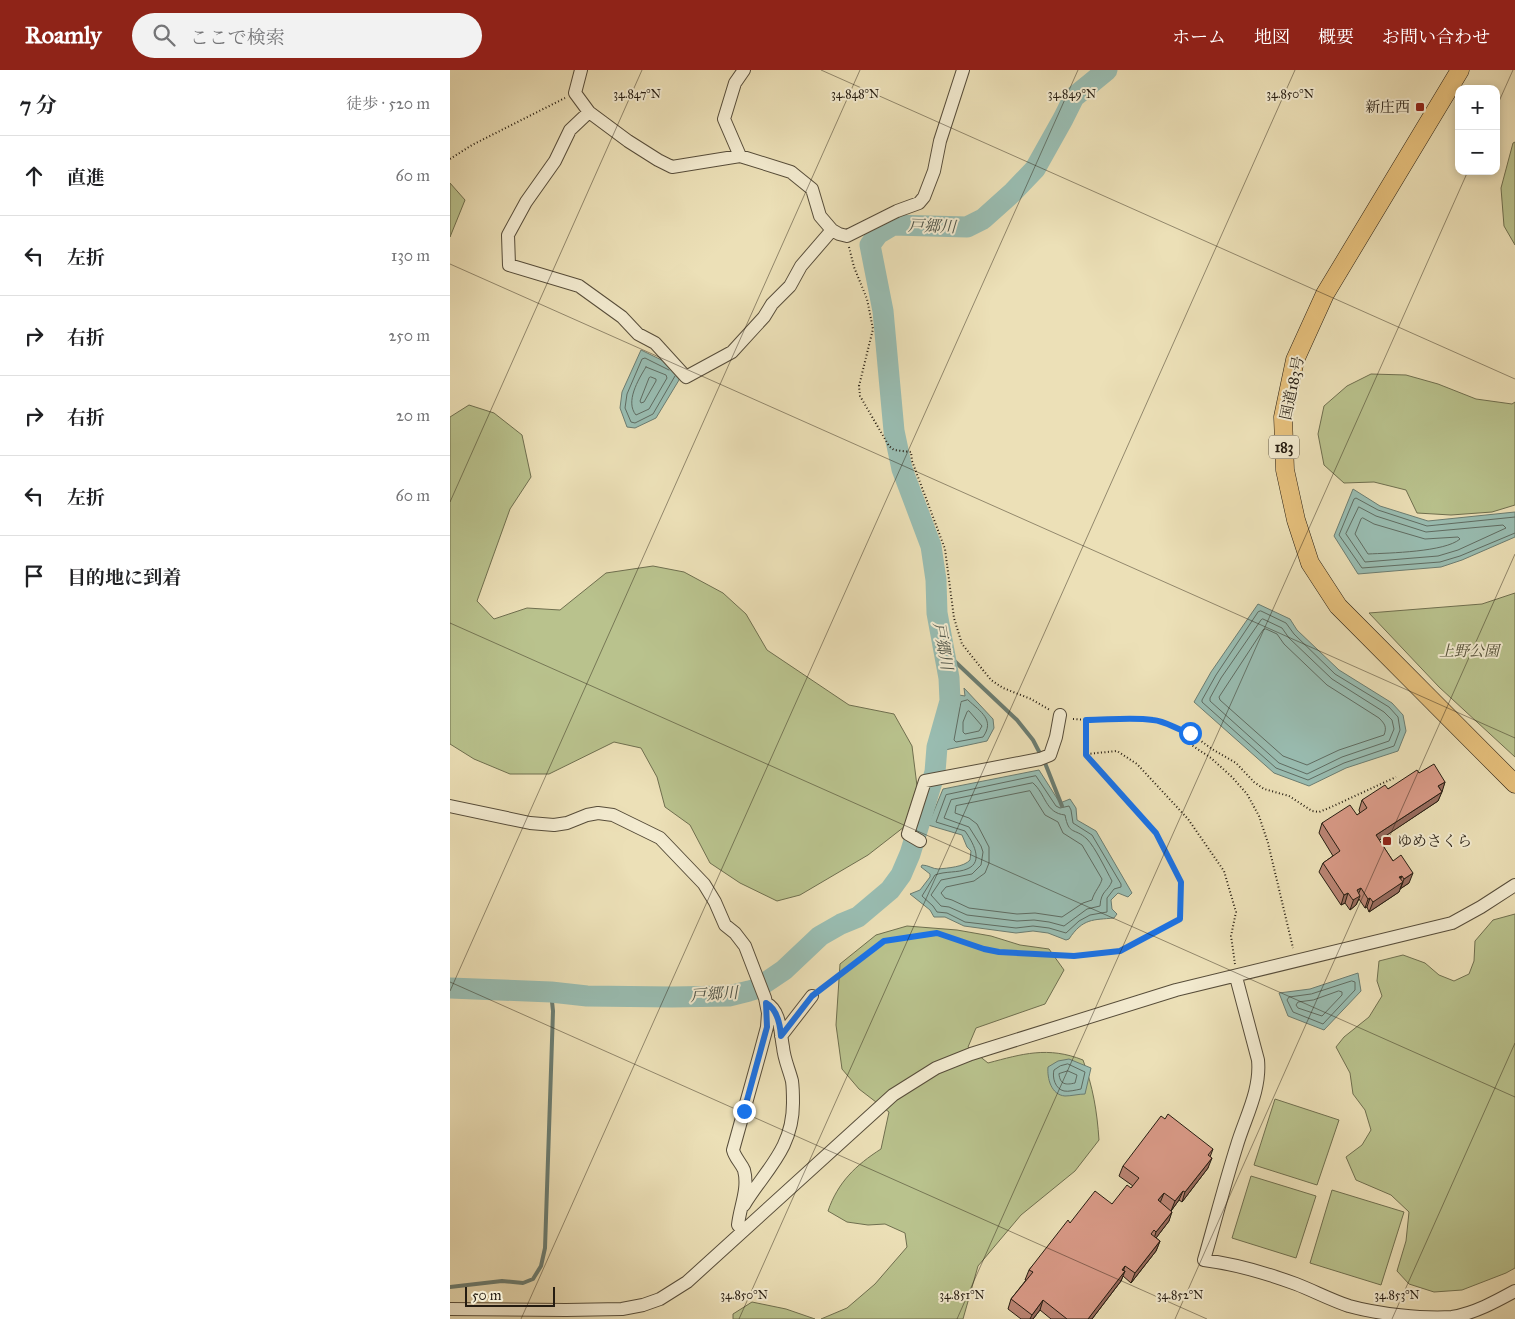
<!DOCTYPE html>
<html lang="ja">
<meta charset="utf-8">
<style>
:root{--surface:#fff;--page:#f2f2f2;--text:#202124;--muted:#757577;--line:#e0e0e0;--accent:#8f2418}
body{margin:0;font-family:"IM FELL Great Primer","Noto Serif JP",serif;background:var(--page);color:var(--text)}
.controls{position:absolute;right:15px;top:15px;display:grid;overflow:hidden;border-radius:10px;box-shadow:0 2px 8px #0003}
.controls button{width:45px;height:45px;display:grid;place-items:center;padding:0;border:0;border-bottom:1px solid var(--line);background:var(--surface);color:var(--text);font:25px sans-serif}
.scale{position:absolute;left:15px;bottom:12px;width:90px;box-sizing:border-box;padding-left:5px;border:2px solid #251c11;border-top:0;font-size:14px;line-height:18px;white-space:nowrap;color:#251c11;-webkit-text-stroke:4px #f3ebd0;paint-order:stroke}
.stop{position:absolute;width:15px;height:15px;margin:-11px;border:4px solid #1a73e8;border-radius:50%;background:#fff}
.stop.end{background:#1a73e8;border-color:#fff;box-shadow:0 1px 5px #0008}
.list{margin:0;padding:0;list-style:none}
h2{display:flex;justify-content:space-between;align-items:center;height:65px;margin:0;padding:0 20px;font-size:21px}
h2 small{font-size:16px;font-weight:400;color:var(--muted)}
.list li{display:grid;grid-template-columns:32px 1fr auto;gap:15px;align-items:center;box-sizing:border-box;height:80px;padding:0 20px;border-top:1px solid var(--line)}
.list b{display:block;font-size:19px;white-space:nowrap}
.list em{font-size:16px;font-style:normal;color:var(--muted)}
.icon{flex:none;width:28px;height:28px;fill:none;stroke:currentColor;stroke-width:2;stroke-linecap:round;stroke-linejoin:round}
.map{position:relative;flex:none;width:1065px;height:1249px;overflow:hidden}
header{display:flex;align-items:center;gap:30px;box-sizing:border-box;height:70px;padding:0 25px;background:var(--accent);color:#fff}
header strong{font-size:24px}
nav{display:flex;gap:28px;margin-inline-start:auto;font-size:18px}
.search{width:350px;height:45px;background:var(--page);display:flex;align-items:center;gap:12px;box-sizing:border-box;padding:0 18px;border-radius:28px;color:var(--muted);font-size:19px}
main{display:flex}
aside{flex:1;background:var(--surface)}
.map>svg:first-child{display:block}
</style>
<header>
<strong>Roamly</strong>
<div class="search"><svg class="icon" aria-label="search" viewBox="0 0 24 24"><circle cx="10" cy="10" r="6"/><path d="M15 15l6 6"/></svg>ここで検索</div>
<nav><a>ホーム</a><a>地図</a><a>概要</a><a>お問い合わせ</a></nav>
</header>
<main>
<aside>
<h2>7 分<small>徒歩 · 520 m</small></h2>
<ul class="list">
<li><svg class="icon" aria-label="ahead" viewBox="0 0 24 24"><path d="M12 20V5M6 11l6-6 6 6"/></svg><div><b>直進</b></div><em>60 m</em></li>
<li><svg class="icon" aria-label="left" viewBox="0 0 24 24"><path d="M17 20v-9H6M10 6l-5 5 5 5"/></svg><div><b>左折</b></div><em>130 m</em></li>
<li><svg class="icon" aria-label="right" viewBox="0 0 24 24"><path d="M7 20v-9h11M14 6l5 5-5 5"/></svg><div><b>右折</b></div><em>250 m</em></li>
<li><svg class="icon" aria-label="right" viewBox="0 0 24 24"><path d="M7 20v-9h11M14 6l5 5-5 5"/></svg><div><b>右折</b></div><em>20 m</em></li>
<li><svg class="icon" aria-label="left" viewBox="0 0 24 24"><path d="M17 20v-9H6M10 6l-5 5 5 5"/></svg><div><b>左折</b></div><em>60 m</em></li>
<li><svg class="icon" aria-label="arrive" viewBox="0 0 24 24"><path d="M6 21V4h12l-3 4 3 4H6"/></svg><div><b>目的地に到着</b></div></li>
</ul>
</aside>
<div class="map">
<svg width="1065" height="1249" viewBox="0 0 1065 1249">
<rect width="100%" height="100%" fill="#ece0b7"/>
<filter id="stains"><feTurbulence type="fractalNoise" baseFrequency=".004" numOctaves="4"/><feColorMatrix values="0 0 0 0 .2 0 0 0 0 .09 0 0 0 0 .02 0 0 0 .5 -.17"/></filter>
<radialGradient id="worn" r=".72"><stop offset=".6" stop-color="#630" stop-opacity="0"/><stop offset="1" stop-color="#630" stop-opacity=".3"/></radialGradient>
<path fill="#b9c28d" stroke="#6f6f4f" d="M1065,72v103l-11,-19 -3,-38 12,-45z
M0,113l15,17 -15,37z
M921,304l35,1 32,9 38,15 36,5 3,-2v103l-23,7 -41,3 -34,-2 -11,-23 -32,-8 -30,1 -20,-18 -6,-31 6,-28 23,-20z
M19,335l25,8 28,22 9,42 -21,32 -33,92 17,18 33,-11 33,2 46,-37 47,-7 31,6 39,21 23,21 21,36 82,55 45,9 18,32 5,40 -13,41 -36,28 -68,40 -23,6 -37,-18 -30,-20 -20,-38 -25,-18 -8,-30 -16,-29 -27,-6 -65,32h-39l-36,-15 -24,-15v-327z
M1065,523v164l-76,-70 -70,-74 113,-9z
M1065,844v354l-9,5 -44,17 -28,2 -25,-8 -12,-13 9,-30 3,-29 -18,-17 -35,-15 -10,-23 16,-12 9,-15 -6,-20 -12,-16 -3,-21 -14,-26 8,-10 25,-20 13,-21 -5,-15 2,-20 24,-6 22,8 14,12 15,6 15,-7 5,-13 1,-20 18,-21z
M457,856l50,4 34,6 29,9 29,4 15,21 -19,34 -69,24 -8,19 20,16c34,-9 60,-17 95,-3 10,27 14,51 16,80l-24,31 -54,44 -43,51 -15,53h-142l26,-11 28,-24 32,-37 -2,-14 -20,-9 -17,1 -21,-3 -19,-11c10,-29 28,-46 53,-62l8,-37 -30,-23 -17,-20 -6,-44 4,-61 36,-29z
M825,1029l64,21 -22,65 -63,-20z
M801,1106l65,20 -20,62 -64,-20z
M882,1120l72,22 -23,73 -71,-22z
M302,1232l34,7 29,10h-82v-5z"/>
<path fill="#99bdb2" stroke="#6b7d72" d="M191,280l41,20 -3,10 -23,38 -21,10 -8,-1 -7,-19 2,-16z
M903,419l27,17 48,15 87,-9v25l-53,23 -21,7 -83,7 -24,-38z
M808,534l32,15 7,11 42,40 53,33 11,12 3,16 -8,20 -52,17 -37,18 -35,-13 -80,-71 17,-30z
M514,618l29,31 1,9 -7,13 -42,9c6,-19 12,-40 11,-61l3,6 6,1z
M589,700l21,33 10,-4 6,9 1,12 19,11 36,62 -4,4 -10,-4 -7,7 1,9 5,5 -3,4c-21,2 -31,0 -45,21l-3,1 -18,-7 -15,-2 -17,2 -52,-7 -19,-9h-11l-4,-7 -20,-16 10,-4 10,-13v-3l-9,-7 1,-2c6,0 11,4 16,4 10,-1 26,-2 32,-9l1,-9 -4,-4 -5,-12 -34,-10 15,-36z
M908,903l3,18 -37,39 -36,-14 -9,-23 31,-4z
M619,989l22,9 -6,26c-6,0 -14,2 -20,2 -14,-1 -18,-18 -17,-29l10,-6z"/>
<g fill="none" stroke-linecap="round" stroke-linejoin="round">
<path stroke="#5f6c62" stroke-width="1" d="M196,297l20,8 1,3 -18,31 -13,6c-11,-13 2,-35 10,-48z
M219,300l-24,-12 -3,1 -15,35 -2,14 6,14 4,1 18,-9 22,-38
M201,307l5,2v2l-12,21 -3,1 -1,-2 9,-23z
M909,437l17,9 50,16 77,-7 3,3 -48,22 -20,6 -73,6 -19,-28z
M1065,447l-88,9 -49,-16 -22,-12 -2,1 -15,36 23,33 78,-6 20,-6 55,-23
M913,448l11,6 51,15 33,-2 2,2c-15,13 -71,14 -92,15l-13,-20 6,-15z
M811,541l25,12 8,11 41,40 54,33 9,10 2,13 -6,16 -50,17 -36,17 -32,-12 -74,-66v-2l14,-25 42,-63z
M813,549l19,9 7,10 43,41 52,33 8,8 2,9 -5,12 -47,16 -35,17 -28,-11 -69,-62v-3l11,-20 40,-58z
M816,559l11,5 7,10 43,41 52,33c6,6 8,9 5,17l-45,15 -32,15 -24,-9 -63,-56 -1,-3 44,-67z
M518,630c13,12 27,20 15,37l-27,5 -2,-2 7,-38z
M519,641l13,15 -3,5 -14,3 -2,-2v-10l4,-10z
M586,706l20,30 4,2 9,-2 2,4 2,13 19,12 29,49v3l-7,2 -7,9v14l-17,3 -11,6 -13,12 -17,-5 -16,-2 -17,2 -51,-6 -18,-9 -10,-1 -4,-6 -11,-10 13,-21c10,-4 23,-2 32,-6 18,-7 5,-28 -2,-38l-29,-9 10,-27z
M583,713c13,11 12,30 32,32 4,21 9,12 22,24 8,8 19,31 25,42 -4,11 -11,9 -12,25l-13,3 -23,17 -15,-4 -15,-2 -17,1 -50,-6 -18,-8 -8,-1 -10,-11 10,-15 31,-6 9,-9 2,-13 -2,-6 -12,-19 -25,-9 7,-18z
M580,721l15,24 13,7 5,11 19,12 20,34c-1,6 -8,13 -10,21l-9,3 -21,14 -27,-4 -18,1 -48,-6 -17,-8 -7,-2 -4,-5 5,-6 28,-6 11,-8 4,-10v-16l-12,-23 -8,-6 -14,-5 1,-7z
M902,911l3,1v8l-32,34 -30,-12 -6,-12 2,-3 22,-3z
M889,921l3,1v3l-20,21 -24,-8 -2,-3 2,-3 15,-2z
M618,994l17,8 -4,17c-5,1 -13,3 -17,2 -9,-2 -12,-14 -10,-21l6,-4z
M618,1001l9,4 -2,8c-9,2 -15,2 -16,-9z"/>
<path stroke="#6b7d72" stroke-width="4" d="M496,583l71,67 16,20 12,23 17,43
M0,1217l52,-6 21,2 10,-4 8,-13 4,-18 8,-237 -2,-19"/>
<path stroke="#99bdb2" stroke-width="21" d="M0,918l101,4 36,4 85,1 57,-1 20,-5 7,-2 28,-19 36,-34 21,-12 17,-7 32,-27 11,-15 9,-21 25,-82 2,-25 13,-46 -1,-23 -12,-65 -1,-33 -5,-34 -29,-77 -8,-38 -11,-120 -13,-66 8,-11 15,-9 74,2 16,-8 30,-27 22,-23 28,-50 11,-22 33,-27"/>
<g stroke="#574d3a" stroke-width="14">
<path id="minor" d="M131,0l-6,23 14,19 39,29 30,19 14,7 68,-11 51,16 21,17 8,27 12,14 7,4 8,2 50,-25 22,-8 5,-6 10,-26 6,-30 23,-71
M139,42l-19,18 -15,31 -29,41 -18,33 1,30 70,21 43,31 16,17 17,9 31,34 46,-25 32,-35 8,-13 18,-18 11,-20 31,-36
M290,86l-16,-37 11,-36 9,-13
M0,736l80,17 24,2 13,-2 20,-8 11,-2 15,2 47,23 44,46 11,18 10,23 10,8 10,13 20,52 3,15 -1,14 -7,26 -27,97c2,8 8,13 11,20 5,19 -4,36 -6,55l5,6
M470,771l-12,-7 17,-53 115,-22 10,-4 6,-18 4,-22
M786,907l22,83c3,30 -13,58 -21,85 -12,38 -22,77 -33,115 31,4 62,13 92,24 18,7 35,16 53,22 29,8 73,13 103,11 23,-4 43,-15 63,-26
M331,966l31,-40
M294,1135c22,-36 49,-56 49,-102 0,-7 0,-15 -1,-22 -3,-12 -8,-22 -9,-34 -3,-15 -2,-36 -17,-44
M0,1239l116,1 56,-1 21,-4 17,-6 27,-17 206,-187 43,-27 35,-14 205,-64 276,-67 29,-16 34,-22"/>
</g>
<g stroke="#251c11" stroke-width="19">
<path id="highway" d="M1010,0l-135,224 -30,66 -12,57 2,53 11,50 14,43 28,43 177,178"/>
</g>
<path stroke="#251c11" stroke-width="2" stroke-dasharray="1 2.5" stroke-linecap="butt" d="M0,89l22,-14 93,-47
M399,177l5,20 13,32 6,30 -14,57 1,10 29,50 5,4 17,2 1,9 33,88 9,69 8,26 29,36 12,8 28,11 19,11
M623,649l13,1h68l13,4 13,7 4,9 27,18 21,19 15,17 12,22 9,27 25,105
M730,661l10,2 22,16 24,14 18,19 10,7 25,7 23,15 7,1 10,-4 67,-31
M637,684l30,-3 20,13 51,55 36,52 12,41 -5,24 4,28
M372,919l62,-48 53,-8 47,16 15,3 75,4 46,-5 59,-32 2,-37 -25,-49 -70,-78v-35"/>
<use href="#minor" stroke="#f3ebd0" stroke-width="12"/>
<use href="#highway" stroke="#e6c07c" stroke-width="18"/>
</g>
<path fill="#ba8473" stroke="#251c11" d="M969,703l26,9 -7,19 -59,39 14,21 16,22 -9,6 -1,3 -30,20 -2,-5 -2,1 -6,-9 -3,6 -6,5 -5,-7 -4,2 -22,-33 4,-9 10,-7 -14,-23 3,-10 35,-8 3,-2 -1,-3 3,-10 26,-11z
M763,1079l-3,8 -2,11 -26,34 -3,-2 -8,11 -2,10 -13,17 4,3 -4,10 -25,32 -8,-7 -2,5 -29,38h-41l-11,-9 -7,9h-12l-13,-10 3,-10 15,-19h-1l4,-10 41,-47 42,-19 21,-18 -14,-10 4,-10z"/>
<path fill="#976b5e" stroke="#251c11" d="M995,712l-3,10 -4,-6z
M992,722l-4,9 -66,44 4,-10z
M963,803l-4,10 -9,6 4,-10z
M952,806l-4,9 5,-3 -4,10 -30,20 4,-10z
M911,818l-4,9 3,-1 -4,9 -6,5 7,-20z
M898,823l-3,10 -4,2 3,-10z
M920,828l-3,9 -2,1 3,-9z
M762,1088l-4,10 -26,34 3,-10z
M733,1121l-4,9 -8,11 4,-10z
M714,1123l-4,10 -2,-3z
M722,1142l-3,9 -16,21 3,-10z
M710,1171l-4,10 -25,32 4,-10z
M675,1196l-3,9 3,-4 -4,10 -29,38h-4z
M593,1230l-3,10 -7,9h-3l2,-4z"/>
<path fill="#d89986" stroke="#251c11" d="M984,694l11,18 -7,4 4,6 -66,43 17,26 8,-6 12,18 -9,6 -2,-3 -3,1 4,5 -30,20 -3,-4 -2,1 -7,-11 -4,2 3,6 -7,4 -5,-7 -4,2 -21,-32 17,-12 -18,-28 28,-18 7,10 10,-7 -5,-8 23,-15 3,4 29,-19 2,3z
M718,1044l45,35 -5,6 4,3 -27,34 -2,-1 -8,10 -11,-8 -6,7 14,12 -16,20 -2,-2 -3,4 9,7 -25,32 -10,-7 -3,4 3,1 -37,48h-21l-24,-19 -11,15 -21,-16 22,-27 -4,-2 39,-50 2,3 25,-32 17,13 15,-19 4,3 8,-10 -16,-12 38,-50 4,3z"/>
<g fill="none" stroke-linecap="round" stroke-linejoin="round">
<path stroke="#1a73e8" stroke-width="6" d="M294,1041l23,-84 -1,-24c11,6 14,20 15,33l31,-40 72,-55 53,-8 47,16 15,3 75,4 46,-5 60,-32 1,-37 -25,-49 -70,-78v-35c22,0 45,-3 67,0 13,1 24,10 37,13"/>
</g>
<path fill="none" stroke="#251c11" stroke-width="1" stroke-opacity="0.45" d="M371,0l694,309M1046,38l17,-38M0,194l1065,474M0,432l192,-432M0,553l1065,474M0,912l757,337M0,921l410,-921M71,1249l557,-1249M289,1249l556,-1249M507,1249l511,-1148M725,1249l340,-765M942,1249l123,-276"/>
<g fill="#8f2418" stroke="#f3ebd0" stroke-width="2">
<rect x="965" y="32" width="10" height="10" rx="2.5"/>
<rect x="932" y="766" width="10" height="10" rx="2.5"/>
</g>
<g text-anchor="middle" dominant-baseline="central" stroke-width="4" stroke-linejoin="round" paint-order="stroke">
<rect fill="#f3ebd0" stroke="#635a4a" stroke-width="1" x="819" y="365.5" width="30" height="23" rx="4"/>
<g font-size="14" font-weight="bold" fill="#251c11">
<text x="834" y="377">183</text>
</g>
<g font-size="15" fill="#251c11" stroke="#f3ebd0" text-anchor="end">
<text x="960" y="37">新庄西</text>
<text x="947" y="771" text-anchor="start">ゆめさくら</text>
</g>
<g font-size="15" fill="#251c11" stroke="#f3ebd0">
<text transform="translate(842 318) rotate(-78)">国道183号</text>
</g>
<g font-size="15" font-style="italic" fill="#514e36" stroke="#f3ebd0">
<text x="1019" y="581">上野公園</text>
</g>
<g font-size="16" font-style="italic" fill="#4e5449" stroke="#f3ebd0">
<text transform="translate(482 156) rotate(2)">戸郷川</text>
<text transform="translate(493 576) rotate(80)">戸郷川</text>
<text transform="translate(264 924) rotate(-4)">戸郷川</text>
</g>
</g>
<g font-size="12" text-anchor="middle" fill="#251c11" stroke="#f3ebd0" stroke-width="4" stroke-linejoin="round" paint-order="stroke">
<text x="187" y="28">34.847°N</text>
<text x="405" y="28">34.848°N</text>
<text x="622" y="28">34.849°N</text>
<text x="840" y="28">34.850°N</text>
<text x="294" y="1229">34.850°N</text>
<text x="512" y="1229">34.851°N</text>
<text x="730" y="1229">34.852°N</text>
<text x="947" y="1229">34.853°N</text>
</g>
<rect width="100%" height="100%" filter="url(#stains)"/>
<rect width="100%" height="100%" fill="url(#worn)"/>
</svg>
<div class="controls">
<button>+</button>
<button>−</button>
</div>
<div class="scale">50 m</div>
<div class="stop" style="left:740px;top:663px"></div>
<div class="stop end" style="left:294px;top:1041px"></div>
</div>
</main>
